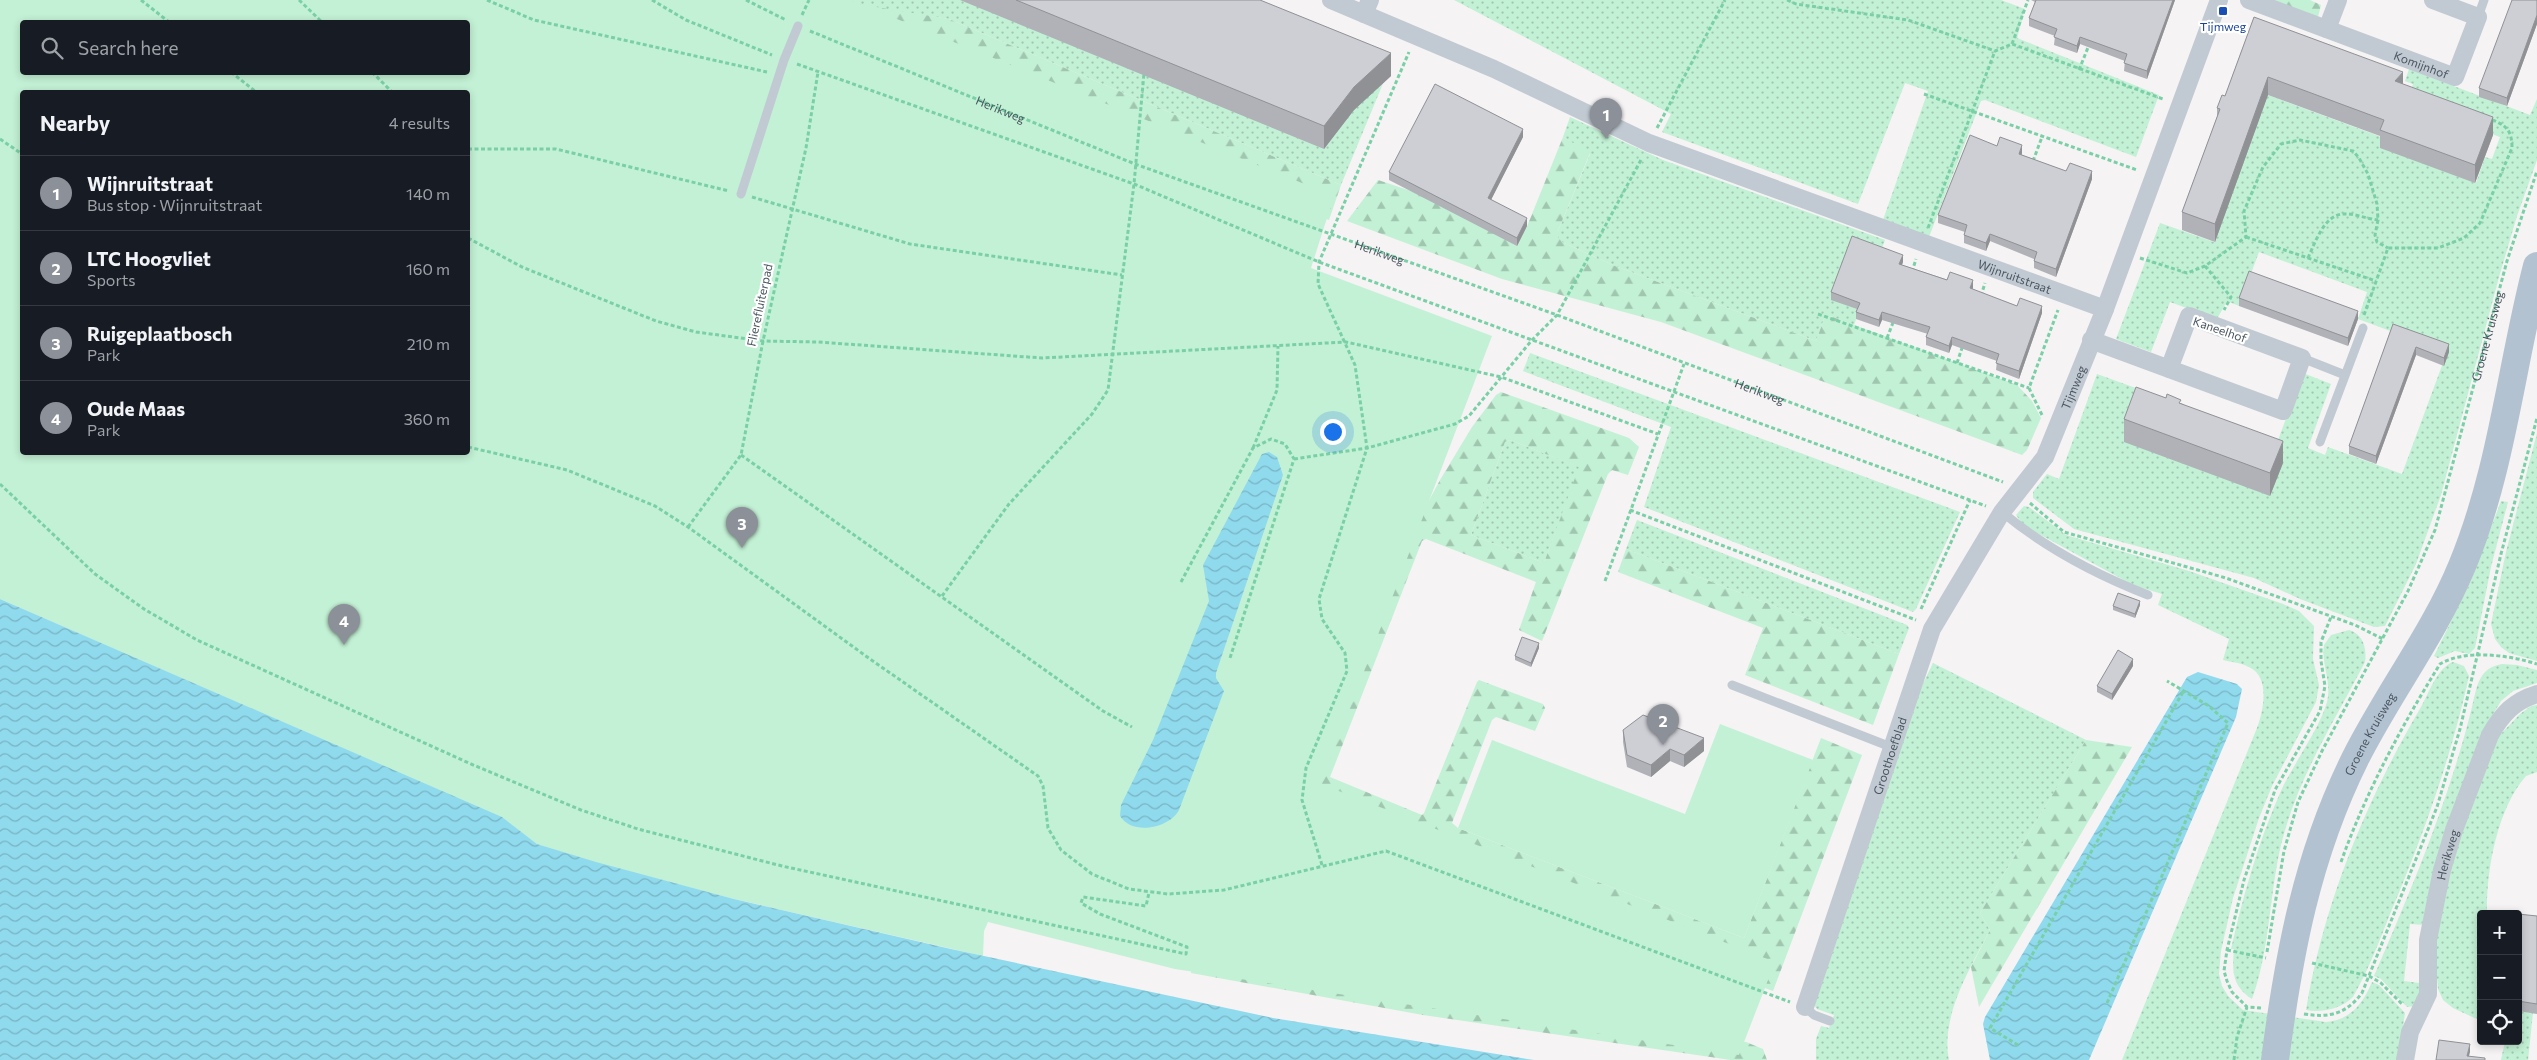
<!DOCTYPE html>
<meta charset="utf-8">
<style>
:root{--surface:#171b24;--page:#20242c;--text:#f1f3f6;--muted:#9ea1a6;--line:#363941;--accent:#8c9099}
body{margin:0;font-family:Commissioner,sans-serif;background:var(--page);color:var(--text)}
.controls{position:absolute;right:15px;bottom:15px;display:grid;overflow:hidden;border-radius:5px;box-shadow:0 2px 8px #0003}
.controls button{width:45px;height:45px;display:grid;place-items:center;padding:0;border:0;border-bottom:1px solid var(--line);background:var(--surface);color:var(--text);font:25px sans-serif}
.you{position:absolute;left:1332px;top:431px;width:18px;height:18px;margin:-12px;border:4px solid #fff;border-radius:50%;background:#1a73e8;box-shadow:0 0 0 8px #1a73e833}
.badge{display:grid;place-items:center;width:32px;height:32px;border-radius:50%;background:var(--accent);color:#fff;font-size:16px;font-weight:700}
.pin{position:absolute;translate:-50% -41px;filter:drop-shadow(0 1px 2px #0008)}
.pin::after{content:'';position:absolute;top:26px;width:18px;height:15px;background:inherit;clip-path:polygon(0 0,100% 0,50% 100%)}
.list{margin:0;padding:0;list-style:none}
h2{display:flex;justify-content:space-between;align-items:center;height:65px;margin:0;padding:0 20px;font-size:21px}
h2 small{font-size:16px;font-weight:400;color:var(--muted)}
.list li{display:grid;grid-template-columns:32px 1fr auto;gap:15px;align-items:center;box-sizing:border-box;height:75px;padding:0 20px;border-top:1px solid var(--line)}
.list b{display:block;font-size:19px;white-space:nowrap}
.list p{margin:0;font-size:16px;white-space:nowrap;color:var(--muted)}
.list em{font-size:16px;font-style:normal;color:var(--muted)}
.icon{flex:none;width:28px;height:28px;fill:none;stroke:currentColor;stroke-width:2;stroke-linecap:round;stroke-linejoin:round}
.map{position:relative;flex:none;width:2537px;height:1060px;overflow:hidden}
.search{position:absolute;background:var(--surface);box-shadow:0 2px 8px #0003;left:20px;top:20px;width:450px;height:55px;display:flex;align-items:center;gap:12px;box-sizing:border-box;padding:0 18px;border-radius:5px;color:var(--muted);font-size:19px}
.panel{position:absolute;background:var(--surface);box-shadow:0 2px 8px #0003;left:20px;top:90px;width:450px;height:365px;border-radius:5px}
.map>svg:first-child{display:block}
</style>
<div class="map">
<svg width="2537" height="1060" viewBox="0 0 2537 1060">
<defs>
<pattern id="grass-dots" width="8" height="8" patternUnits="userSpaceOnUse" patternTransform="scale(1.25)"><rect width="8" height="8" fill="#c3f1d5"/><path d="M2 2h.1M6 6h.1" fill="none" stroke="#a0c6b0" stroke-width="1.8" stroke-linecap="round"/></pattern>
<pattern id="forest-firs" width="22" height="20" patternUnits="userSpaceOnUse" patternTransform="scale(1.25)"><rect width="22" height="20" fill="#c3f1d5"/><path d="M5 1l3.5 6h-7zM16 11l3.5 6h-7z" fill="#a0c6b0"/></pattern>
<pattern id="water-waves" width="16" height="10" patternUnits="userSpaceOnUse" patternTransform="scale(1.25)"><rect width="16" height="10" fill="#90daee"/><path d="M0 5q4-4 8 0t8 0" fill="none" stroke="#78b4c4"/></pattern>
</defs>
<rect width="100%" height="100%" fill="#f5f3f3"/>
<path fill="url(#grass-dots)" d="M818,0h404l167,69 -48,116 -392,-166z
M1454,0h547l24,9 -8,29 142,57 -23,62 -151,-57 -4,1 -52,136 -46,-17 45,-129 -23,-8 -47,121 -196,-72 9,-18z
M2409,69l121,46 7,-16v61l-20,56 -18,61 -58,218 -25,69 -31,62 -11,1 -74,-28 -46,-21 -180,-49 -41,-31v-6l14,-18 12,5 38,-105 47,17 127,68 32,-86 28,11 -23,64 17,7 3,-8 74,27 45,-122 -89,-33 9,-27 -108,-40 -20,54 -12,-5 -10,18 -47,-17 -19,50 -35,-13 44,-116 54,19 54,-147 116,43 92,45 9,-26 7,2 8,-22 -94,-34 7,-19 -8,-3z
M1570,117l93,43 222,80 -31,85 -24,-9 -6,3 -8,22 -201,-75 -53,-24 -5,-5 1,-6 32,-77 -27,-17z
M1530,353l430,159 -44,97 -3,3 -269,-105 27,-80 -148,-56z
M2537,433v228l-28,-8 -8,-6 -6,-8 -4,-15 15,-72z
M1510,440l70,27 -35,93 -3,2 -71,-27 34,-93z
M2501,501l7,1 -17,65 -16,81 -6,6 -14,-3 -17,7 -4,-2 36,-73z
M2024,506l5,1 37,28 123,36 94,33 16,7 15,15 -1,33 6,26 -3,17 -44,84 -13,32 -26,80 -12,53 -2,23 3,12 6,10 15,14 83,12c25,-2 37,-19 46,-40l7,3 26,28 -7,47h-276l135,-332c6,-16 14,-51 -8,-61 -7,-4 -18,-5 -26,-7l6,-21 -71,-34 4,-11 -29,-9 -109,-59 -8,-11z
M1637,520l270,105 2,3 -10,26 -273,-105z
M2349,630c14,4 18,18 16,32 -31,60 -68,117 -84,183 -12,51 -11,105 -29,154 -20,-13 -20,-28 -18,-50h-3c12,-53 27,-106 49,-156 13,-29 39,-63 47,-91 5,-20 -6,-38 -3,-57l7,-10z
M2453,662l11,4 5,10c-18,82 -46,160 -79,238 -11,28 -22,57 -37,83 -12,12 -31,16 -47,13 18,-108 60,-209 115,-303 8,-14 16,-39 32,-45z
M1933,663l153,77 -106,173 10,17c-19,37 -50,86 -41,130h-133v-21l5,-13 8,2 5,-13 -17,-6 -3,-4 99,-301z
M2502,664l15,1 20,5v13l-24,8 -12,10 -9,15 -17,43 -50,166 -15,-1 -6,57 15,2 4,4 -8,19 -8,1 -26,-28 -7,-3c38,-88 75,-176 98,-269 5,-20 6,-39 30,-43z
M2537,705v67l-11,4c-29,33 -40,95 -39,138h-6v107l-28,-13 -10,-8 -5,-11 -3,-34 6,-58 9,-32 47,-127 23,-24 11,-8z
M2518,1011l15,2 -5,47h-27l4,-19h13z"/>
<path fill="url(#forest-firs)" fill-rule="evenodd" d="M2270,0h40l11,5 -3,12z
M852,3l97,16 392,166 -12,35 -211,-71z
M1563,137l27,16 -32,78v6l4,5 53,24 201,75 8,-22 6,-3 187,69 15,16 9,17 -14,32 -5,5 -361,-133 -159,-43 -155,-58 31,-41 148,49z
M1501,392l128,46 10,9 -11,28 -16,-5 -4,4 -66,167 -23,-11 17,-48 -110,-43 -4,2 -92,236 92,38 2,-2 53,-131 2,-2 64,24 2,4 -10,23 -39,-14 -4,3 -40,103 6,5 286,110 77,-200 41,17 -89,236 -80,-29 -363,-105 -13,-90 92,-229 31,-58 32,-53 24,-32zM1510,440l69,27 -34,93 -3,2 -71,-27 34,-93z
M1626,549l273,105 -26,71 -128,-50 18,-47 -145,-56z
M2086,740l46,7 -153,260 -8,-40 19,-37 -10,-17z
M1193,960l398,57 155,25 17,7 4,11h-36l-308,-45 -232,-42z"/>
<path fill="#c3f1d5" fill-rule="evenodd" d="M0,0h850l484,196 -23,72 181,68 -171,448 454,178 -36,93 -564,-86 -187,-47 -4,9 -1,25 -249,-57 -138,-36 -59,-19 -35,-26 -502,-219zM22,22h446v50h-446zM22,92h446v360h-446z
M1720,724l93,36 -69,178 -286,-110 34,-88 193,74z"/>
<path fill="url(#water-waves)" d="M1269,452l8,5 6,18 -67,198v5l8,13 -45,119c-9,18 -47,26 -59,6l1,-11 32,-65 56,-139 -6,-36 59,-111z
M0,599l502,218 35,27 59,18 138,37 217,50 322,69 261,42h-1534z
M2198,672l39,12 5,5 -6,28 -147,343h-99l-7,-36 2,-7 202,-340z"/>
<g fill="none" stroke-linecap="round" stroke-linejoin="round">
<g stroke="#7ad0a6" stroke-width="3" stroke-dasharray="4 2.5" stroke-linecap="butt">
<path d="M141,0l28,22"/>
<path d="M299,0l23,22"/>
<path d="M487,0l47,20 233,52"/>
<path d="M652,0l34,20 86,35"/>
<path d="M746,0l40,20"/>
<path d="M1787,0l9,4 112,16 87,31 17,-7 151,55"/>
<path d="M802,15l7,-15"/>
<path id="s1" d="M810,31l325,133 422,151 446,167"/>
<path d="M2012,44l16,-44"/>
<path d="M797,64l337,120 185,78 667,244"/>
<path d="M2079,70l10,-25"/>
<path d="M231,72l25,20"/>
<path d="M372,72l20,20"/>
<path d="M1924,94l213,76"/>
<path d="M1657,128l68,-128"/>
<path d="M0,139l22,15"/>
<path d="M468,149h88l173,42"/>
<path d="M2033,161l9,-24"/>
<path d="M752,197l158,47 212,31"/>
<path d="M1928,228l67,-177"/>
<path d="M2246,237l130,44"/>
<path d="M468,238l54,29 134,54 40,11 67,9 55,1 224,16 304,-16 155,35 157,57"/>
<path d="M2140,258l47,15 18,-7 41,-29 -2,-26 19,-44 18,-23 19,-4 53,11 6,7 9,16 9,30 1,16 -3,15 2,7 11,6"/>
<path d="M2308,258c7,-15 16,-43 35,-44 11,-1 24,5 35,6"/>
<path d="M2205,266l26,31 -7,13"/>
<path d="M1912,272l4,-13"/>
<path d="M1981,296l4,-13"/>
<path d="M1818,314l211,74"/>
<path d="M2364,315l24,-67h50l26,-10 16,-15 32,-75c0,-18 -6,-23 -22,-29"/>
<path d="M1887,338l7,-18"/>
<path d="M1957,363l6,-18"/>
<path d="M2042,415l-13,-27 29,-78"/>
<path d="M468,447l99,23 88,36 33,21 182,132 168,117 5,10 5,42 13,22 31,24 37,15 39,5 56,-4 162,-39 404,151"/>
<path d="M1253,448l24,-58 1,-44"/>
<path d="M741,455l362,256 29,16"/>
<path d="M1294,459l73,-11 88,-24 14,-8 63,-76 25,-25 85,-157"/>
<path d="M0,484l95,90 49,35 53,31 274,124 110,46 57,19 144,37 404,88 1,-7 -87,-33 -19,-11 2,-6 63,9 3,-13"/>
<path d="M2030,503l34,29 162,46 129,47 28,14"/>
<path d="M1630,510l286,110"/>
<path d="M688,527l53,-72 22,-114 43,-193 12,-76"/>
<path d="M1605,581l79,-217"/>
<path d="M1181,582l72,-134 18,-9 14,5 9,15 -64,199"/>
<path d="M942,596l67,-92 83,-90 16,-24 26,-206 10,-111"/>
<path d="M1921,609l49,-109"/>
<path d="M2341,862c25,-70 60,-135 99,-198 25,-15 69,-9 97,0"/>
<path d="M1322,865l-20,-65 4,-32 41,-97 -2,-18 -23,-34 -3,-20 48,-151 -12,-83 -37,-81 1,-22 90,-210"/>
<path d="M2227,950l39,8"/>
<path id="s2" d="M2267,952l17,-101 14,-49 24,-51 86,-160 27,-61 72,-269 30,-90"/>
<path d="M2312,963l57,13 12,7 22,22"/>
<path d="M2107,1003l121,-280 -19,-17 -42,-25"/>
<path d="M2261,1008l-14,-1 -15,-15 -5,-11 -3,-10 3,-21 17,-70 31,-90 45,-79 5,-25 -4,-25v-19l10,-25"/>
<path d="M2304,1014c26,4 42,0 58,-21l75,-186 23,-78 41,-175 36,-136"/>
<path d="M2018,1045l-28,-17 193,-336"/>
<path d="M2234,1060l3,-23 10,-30"/>
</g>
<path stroke="#c1cad2" stroke-width="9" d="M2478,17l6,-17
M741,194l43,-134 14,-34
M2302,358l43,17
M2320,442l43,-114
M2002,512c42,35 95,63 146,83
M1732,685l159,62
M1805,1007l9,8 16,6"/>
<g stroke="#c1cad2" stroke-width="18">
<path id="s3" d="M1331,0l163,69 155,74 456,166"/>
<path id="s4" d="M2249,0l206,77 23,-60 -45,-17"/>
<path d="M1364,14l6,-14"/>
<path d="M2327,29l11,-29"/>
<path d="M2091,340l192,71 19,-53 -113,-42 -20,53"/>
<path id="s5" d="M1805,1007l127,-378 70,-117 43,-55 60,-148 114,-309"/>
<path id="s6" d="M2405,1060l5,-28 18,-38v-54l14,-70 12,-40 36,-95c12,-21 24,-34 47,-41"/>
</g>
<path stroke="#b3c2d1" stroke-width="28" id="s7" d="M2275,1060c14,-107 32,-204 80,-301 33,-66 79,-125 107,-193 40,-96 49,-200 75,-300"/>
</g>
<path fill="#b0b2b7" d="M960,0h300l131,76 -37,34 -30,39z
M2031,0h144l-28,79 -23,-8 1,-10 -45,-17 -3,9 -23,-8 1,-9 -26,-10v-8l6,-16z
M2537,0v24l-30,82 -28,-9v-9z
M2254,17l149,67 90,51 -18,48 -95,-35v-12l-112,-41 -53,147 -33,-12v-18l35,-95v-9l8,-12z
M1523,137l-32,62 36,27 -10,20 -128,-66v-8z
M1997,146l25,7v2l44,16 26,8 -36,98 -22,-9v-9l-44,-18 -4,10 -22,-8v-8l1,-3 -27,-9v-8z
M1903,262l-1,3 71,23 -1,1 45,17 25,7 -23,66 -23,-9 1,-9 -45,-16 -3,8 -23,-8v-8l2,-3 -46,-14 -3,7 -23,-8v-7l1,-3 -26,-9v-8z
M2239,298l119,21 -10,27 -109,-40z
M2393,324l56,28 -5,14 -28,-11 -40,109 -27,-10v-8z
M2181,403l102,60 -13,33 -146,-54v-23z
M2140,605l-5,13 -22,-8v-4z
M1539,648l-8,19 -16,-7v-4z
M2133,666l-21,34 -15,-8v-6z
M1623,730l81,21 -20,16 -14,-6 -19,16 -24,-10 -4,-25z
M2518,914l19,2v98l-19,-3z"/>
<path fill="#909195" d="M2173,0h2l-28,79v-8z
M2537,15v9l-30,82v-8z
M2080,37v7l-3,9v-7z
M1391,53v23l-37,34 -30,39v-23l30,-39z
M2403,72v18l-8,-9z
M2268,77v18l-53,147v-18z
M2493,117v18l-18,48v-18z
M1523,129v8l-35,69v-8z
M2022,145v8l-3,8v-7z
M2092,171v8l-36,98v-8z
M1527,218v8l-10,20v-8z
M1990,234v7l-4,10v-8z
M1903,255v7l-4,10v-8z
M1973,280v8l-3,8v-8z
M2042,306v7l-23,66v-8z
M2358,311v8l-10,27v-8z
M1882,312v8l-3,7v-7z
M1952,337v8l-3,8v-7z
M2449,344v8l-5,14v-8z
M2416,347v8l-40,109v-8z
M2283,441v22l-13,33v-23z
M2140,601v4l-5,13v-4z
M1539,643v5l-8,19v-4z
M2133,659v7l-21,34v-6z
M1704,738v13l-20,16v-12z
M1670,749v12l-19,16v-12z
M2470,1044v8l-2,8 -1,-4z"/>
<path fill="#cdcfd5" stroke="#909195" d="M1016,0h244l131,53 -37,34 -30,39z
M2036,0h137l-26,71 -23,-8 3,-9 -47,-17 -3,9 -23,-9 3,-8 -28,-11z
M2512,0h25v15l-30,83 -28,-10z
M2254,17l149,55 -8,9 98,36 -18,48 -95,-35 4,-10 -116,-43 -53,147 -33,-12 38,-103 -3,-1 5,-13 3,1z
M1435,84l88,45 -35,69 39,20 -10,20 -128,-66z
M1970,135l27,11 3,-9 22,8 -3,9 47,17 4,-8 22,8 -36,98 -22,-8 3,-9 -47,-18 -4,9 -22,-8 3,-10 -29,-10z
M1852,236l51,19 -4,9 48,16 3,-8 23,8 -3,8 47,18 3,-8 22,8 -23,65 -23,-8 3,-9 -47,-17 -3,9 -23,-9 4,-10 -48,-15 -3,8 -23,-8 4,-9 -29,-11z
M2249,271l109,40 -10,27 -109,-40z
M2393,324l56,20 -5,14 -28,-11 -40,109 -27,-10z
M2136,387l30,11 1,-4 14,6 -2,3 104,38 -13,32 -146,-54z
M2118,593l22,8 -5,13 -22,-8z
M1522,637l17,6 -8,20 -16,-7z
M2118,650l15,9 -21,35 -15,-8z
M1643,715l61,23 -20,17 -14,-6 -19,16 -24,-10 -4,-25z
M2487,911l27,3h-27z
M2518,914l19,2v88l-19,-3z
M2439,1040l31,4 -3,12 18,2v2h-49z"/>
<rect fill="#1a4fb4" stroke="#fff" stroke-width="2" x="2218" y="6" width="10" height="10" rx="2.5"/>
<g text-anchor="middle" dominant-baseline="central" stroke-width="4.5" stroke-linejoin="round" paint-order="stroke">
<g font-size="12" fill="#164399" stroke="#fff">
<text x="2223" y="26">Tijmweg</text>
</g>
<g font-size="12" fill="#4a5661" stroke="#fff">
<text stroke="none"><textPath href="#s4" startOffset="184">Komijnhof</textPath></text>
<text stroke="none"><textPath href="#s1" startOffset="206">Herikweg</textPath></text>
<text stroke="none"><textPath href="#s1" startOffset="611">Herikweg</textPath></text>
<text stroke="none"><textPath href="#s3" startOffset="738">Wijnruitstraat</textPath></text>
<text transform="translate(759 305) rotate(-78)">Flierefluiterpad</text>
<text transform="translate(2220 329) rotate(19)">Kaneelhof</text>
<text stroke="none"><textPath href="#s2" startOffset="659">Groene Kruisweg</textPath></text>
<text stroke="none"><textPath href="#s5" startOffset="680">Tijmweg</textPath></text>
<text stroke="none"><textPath href="#s1" startOffset="1016">Herikweg</textPath></text>
<text stroke="none"><textPath href="#s7" startOffset="342">Groene Kruisweg</textPath></text>
<text stroke="none"><textPath href="#s5" startOffset="265">Groothoefblad</textPath></text>
<text stroke="none"><textPath href="#s6" startOffset="212">Herikweg</textPath></text>
</g>
</g>
</svg>
<div class="controls">
<button>+</button>
<button>−</button>
<button><svg class="icon" aria-label="locate" viewBox="0 0 24 24"><circle cx="12" cy="12" r="6"/><path d="M12 2v4M12 18v4M2 12h4M18 12h4"/></svg></button>
</div>
<div class="you"></div>
<div class="pin badge" style="left:1606px;top:139px">1</div>
<div class="pin badge" style="left:1663px;top:745px">2</div>
<div class="pin badge" style="left:742px;top:548px">3</div>
<div class="pin badge" style="left:344px;top:645px">4</div>
<div class="search"><svg class="icon" aria-label="search" viewBox="0 0 24 24"><circle cx="10" cy="10" r="6"/><path d="M15 15l6 6"/></svg>Search here</div>
<section class="panel">
<h2>Nearby<small>4 results</small></h2>
<ul class="list">
<li><span class="badge">1</span><div><b>Wijnruitstraat</b><p>Bus stop · Wijnruitstraat</p></div><em>140 m</em></li>
<li><span class="badge">2</span><div><b>LTC Hoogvliet</b><p>Sports</p></div><em>160 m</em></li>
<li><span class="badge">3</span><div><b>Ruigeplaatbosch</b><p>Park</p></div><em>210 m</em></li>
<li><span class="badge">4</span><div><b>Oude Maas</b><p>Park</p></div><em>360 m</em></li>
</ul>
</section>
</div>
